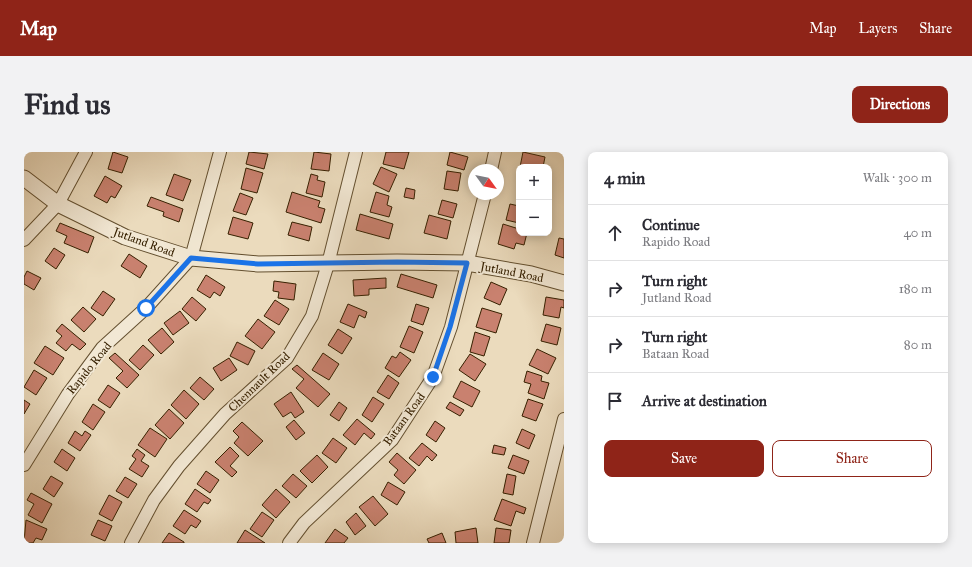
<!DOCTYPE html>
<meta charset="utf-8">
<style>
:root{--surface:#fff;--page:#f2f2f3;--text:#2b2b33;--muted:#7c7c81;--line:#e1e1e2;--accent:#8f2418}
body{margin:0;font-family:"IM FELL Great Primer",serif;background:var(--page);color:var(--text)}
.controls{position:absolute;right:12px;top:12px;display:grid;overflow:hidden;border-radius:8px;box-shadow:0 2px 10px #0003}
.controls button{width:36px;height:36px;display:grid;place-items:center;padding:0;border:0;border-bottom:1px solid var(--line);background:var(--surface);color:var(--text);font:20px sans-serif}
.compass{position:absolute;left:444px;top:12px;width:36px;height:36px;border-radius:50%;background:var(--surface);box-shadow:0 2px 10px #0003;rotate:123deg}
.stop{position:absolute;width:12px;height:12px;margin:-9px;border:3px solid #1a73e8;border-radius:50%;background:#fff}
.stop.end{background:#1a73e8;border-color:#fff;box-shadow:0 1px 4px #0008}
.list{margin:0;padding:0;list-style:none}
h2{display:flex;justify-content:space-between;align-items:center;height:52px;margin:0;padding:0 16px;font-size:17px}
h2 small{font-size:13px;font-weight:400;color:var(--muted)}
.list li{display:grid;grid-template-columns:26px 1fr auto;gap:12px;align-items:center;box-sizing:border-box;height:56px;padding:0 16px;border-top:1px solid var(--line)}
.list b{display:block;font-size:15px;white-space:nowrap}
.list p{margin:0;font-size:13px;white-space:nowrap;color:var(--muted)}
.list em{font-size:13px;font-style:normal;color:var(--muted)}
.actions{display:flex;gap:8px;padding:12px 16px}
.actions a{flex:1;padding:9px 0;border:1px solid var(--accent);border-radius:8px;text-align:center;font-size:14px;color:var(--accent)}
.actions .main{background:var(--accent);color:#fff}
.icon{flex:none;width:22px;height:22px;fill:none;stroke:currentColor;stroke-width:2;stroke-linecap:round;stroke-linejoin:round}
.map{position:relative;flex:none;width:540px;height:391px;overflow:hidden;border-radius:8px}
header{display:flex;align-items:center;gap:24px;box-sizing:border-box;height:56px;padding:0 20px;background:var(--accent);color:#fff}
header strong{font-size:19px}
nav{display:flex;gap:22px;margin-inline-start:auto;font-size:14px}
.intro{display:flex;align-items:center;justify-content:space-between;box-sizing:border-box;height:96px;padding:0 24px}
h1{margin:0;font-size:28px}
.button{padding:10px 18px;border-radius:8px;background:var(--accent);color:#fff;font-size:14px;font-weight:700}
main{display:flex;gap:24px;padding:0 24px}
aside{flex:1;background:var(--surface);border-radius:8px;box-shadow:0 2px 10px #0003}
.map>svg:first-child{display:block}
</style>
<header>
<strong>Map</strong>
<nav><a>Map</a><a>Layers</a><a>Share</a></nav>
</header>
<div class="intro"><h1>Find us</h1><a class="button">Directions</a></div>
<main>
<div class="map">
<svg width="540" height="391" viewBox="0 0 540 391">
<rect width="100%" height="100%" fill="#ebdbbd"/>
<filter id="stains"><feTurbulence type="fractalNoise" baseFrequency=".005" numOctaves="4"/><feColorMatrix values="0 0 0 0 .2 0 0 0 0 .09 0 0 0 0 .02 0 0 0 .5 -.17"/></filter>
<radialGradient id="worn" r=".72"><stop offset=".6" stop-color="#630" stop-opacity="0"/><stop offset="1" stop-color="#630" stop-opacity=".3"/></radialGradient>
<path fill="#c9816f" stroke="#362000" d="M89,0l15,5 -6,16 -14,-4z
M225,0l19,2 -4,15 -18,-5z
M290,0l17,2 -2,17 -18,-2z
M362,0h23l-5,17 -21,-5z
M426,0l18,5 -4,13 -17,-5z
M499,0l22,5 -2,10h-23z
M357,15l16,7 -8,18 -16,-8z
M222,16l17,5 -6,20 -16,-4z
M423,19l14,2 -3,18 -14,-2z
M150,22l17,6 -8,21 -17,-6z
M287,22l7,2 -1,4 8,2 -3,15 -16,-4z
M81,24l17,10 -7,12 -4,-2 -4,7 -13,-7z
M382,36l9,2 -1,9 -10,-2z
M268,40l28,9 -2,6 7,2 -4,14 -35,-11z
M352,40l13,4 -2,9 5,2 -3,10 -19,-5z
M216,41l13,5 -7,17 -13,-4z
M127,45l32,12 -4,13 -16,-6 1,-4 -17,-6z
M418,48l15,4 -4,14 -15,-4z
M486,52l9,2v17l-13,-3z
M336,62l33,10 -4,15 -33,-9z
M405,63l22,6 -4,18 -23,-6z
M209,65l20,6 -5,16 -20,-5z
M268,70l20,5 -3,14 -21,-6z
M36,71l34,14 -6,16 -24,-10 3,-7 -11,-5z
M479,72l16,5v4h8l-3,12 -8,-2 -2,6 -16,-5z
M535,86l5,1v19l-9,-3z
M30,96l11,7 -9,14 -11,-8z
M105,102l18,12 -7,12 -19,-12z
M3,119l14,7 -7,12 -10,-6v-7z
M377,122l36,11 -4,13 -36,-11z
M182,123l19,12 -5,9 -6,-4 -4,6 -13,-8z
M362,126v10l-17,1v6l-15,1 -1,-16z
M250,129l22,3 -2,16 -16,-2 1,-6 -6,-1z
M467,130l16,7 -7,16 -16,-7z
M79,139l12,8 -12,17 -12,-8z
M168,145l14,12 -10,12 -14,-12z
M522,145l18,3v8l-3,-1 -2,11 -16,-3z
M251,148l14,9 -10,16 -15,-9z
M324,152l19,8 -2,6 -6,-3 -5,13 -14,-6z
M392,152l13,4 -6,17 -12,-4z
M59,155l13,12 -12,13 -13,-12z
M458,156l20,6 -6,19 -20,-6z
M156,159l9,12 -16,12 -9,-12z
M234,167l17,13 -13,17 -17,-13z
M38,172l24,20 -6,6 -8,-6 -6,7 -10,-8 6,-7 -6,-5z
M522,172l15,4 -4,17 -16,-4z
M385,174l14,6 -9,21 -14,-6z
M138,176l12,14 -13,12 -13,-14z
M314,177l14,9 -10,16 -14,-9z
M451,180l15,5 -6,19 -14,-4z
M213,190l18,9 -7,14 -18,-9z
M119,193l11,10 -14,15 -11,-10z
M21,194l19,12 -11,17 -19,-12z
M513,197l19,9 -8,16 -19,-9z
M376,200l11,8 -12,17 -14,-9 7,-12 4,2z
M91,201l24,22 -12,13 -11,-10 7,-7 -14,-13z
M299,201l16,11 -10,16 -17,-10z
M446,202l16,10 -11,17 -16,-11z
M205,206l8,12 -16,11 -8,-13z
M273,213l33,29 -12,13 -22,-19 8,-9 -12,-10z
M10,218l13,8 -11,17 -12,-8z
M503,219l15,5 -1,5 8,2 -5,16 -16,-6 3,-9 -7,-2z
M364,223l11,8 -10,16 -12,-7z
M176,225l14,12 -10,11 -14,-12z
M437,229l19,10 -8,16 -19,-10z
M84,233l12,8 -10,15 -12,-8z
M160,238l15,14 -13,15 -15,-14z
M267,240l13,20 -9,6 -4,-6 -8,5 -9,-13z
M349,245l11,7 -12,18 -10,-7z
M504,247l15,5 -7,17 -14,-5z
M0,248l6,4 -6,10z
M315,250l8,6 -8,13 -9,-6z
M426,250l14,8 -4,6 -14,-8z
M69,252l12,8 -12,18 -11,-8z
M145,257l15,14 -14,16 -15,-14z
M333,267l18,15 -4,5 -7,-6 -9,12 -12,-10z
M270,268l11,13 -9,7 -10,-13z
M411,269l10,7 -9,14 -10,-7z
M218,270l21,19 -15,15 -14,-13 5,-6 -6,-6z
M126,276l17,11 -12,18 -17,-12z
M498,277l13,6 -6,14 -13,-6z
M51,279l7,5 3,-5 6,4 -11,16 -12,-8z
M309,286l14,10 -11,15 -14,-10z
M398,291l15,12 -5,6 -5,-5 -8,10 -10,-8z
M470,293l12,3 -2,7 -12,-2z
M206,295l9,9 -9,10 7,6 -5,5 -17,-15z
M38,297l13,9 -8,13 -13,-9z
M113,297l8,6 -4,6 8,5 -7,11 -13,-8 7,-10 -4,-3z
M373,301l19,17 -12,14 -10,-9 4,-5 -9,-8z
M293,303l11,12 -16,16 -12,-12z
M489,303l16,6 -5,13 -16,-6z
M182,319l13,9 -9,13 -13,-9z
M269,322l14,12 -11,12 -14,-12z
M483,322l9,2 -3,19 -10,-2z
M27,324l12,7 -9,14 -11,-8z
M101,325l12,7 -9,14 -12,-7z
M364,330l17,10 -8,13 -16,-10z
M171,337l16,11 -3,4 -4,-2 -7,10 -12,-8z
M252,337l14,13 -14,16 -14,-13z
M7,341l21,11 -10,19 -14,-8 6,-11 -7,-4z
M85,343l13,7 -10,19 -13,-7z
M349,344l15,18 -13,12 -16,-19z
M478,347l24,9 -2,6 -8,-3 -5,15 -17,-6z
M160,358l17,11 -5,7 -5,-3 -6,9 -12,-8z
M238,360l12,8 -12,17 -12,-8z
M332,361l10,13 -11,9 -9,-13z
M2,368l21,9 -5,11 -6,-2 -3,5 -9,-1z
M74,368l14,6 -7,15 -14,-6z
M452,376l2,15h-22l-1,-11z
M472,376l15,2 -2,13h-15z
M311,377l13,9 -4,5h-19z
M221,378l20,13h-28z
M145,381l15,9v1h-22z
M418,381l4,10h-17l-2,-4z"/>
<g fill="none" stroke-linecap="round" stroke-linejoin="round">
<g stroke="#634f2f" stroke-width="14">
<path id="minor" d="M467,18l4,-18
M0,88l34,-36 28,-52
M0,313l44,-71 34,-46 44,-40 45,-50 29,-106
M107,391l23,-43 25,-34 46,-52 62,-56 25,-42 16,-52 28,-112
M265,391l15,-20 88,-83 41,-63 18,-50 34,-133
M509,391l31,-124"/>
</g>
<g stroke="#634f2f" stroke-width="17">
<path id="tertiary" d="M0,26l34,26 67,33 66,21 67,6 139,-2 70,1 64,11 33,9"/>
</g>
<use href="#minor" stroke="#f2e8d4" stroke-width="12"/>
<use href="#tertiary" stroke="#f2e8d4" stroke-width="15"/>
</g>
<g fill="none" stroke-linecap="round" stroke-linejoin="round">
<path stroke="#1a73e8" stroke-width="5" d="M122,156l45,-50 67,6 139,-2 70,1 -17,64 -17,50"/>
</g>
<g text-anchor="middle" dominant-baseline="central" stroke-width="4" stroke-linejoin="round" paint-order="stroke">
<g font-size="12" fill="#362000" stroke="#f2e8d4">
<text transform="translate(120 90) rotate(20)">Jutland Road</text>
<text transform="translate(488 120) rotate(11)">Jutland Road</text>
<text transform="translate(65 216) rotate(-51)">Rapido Road</text>
<text transform="translate(235 230) rotate(-44)">Chennault Road</text>
<text transform="translate(380 267) rotate(-54)">Bataan Road</text>
</g>
</g>
<rect width="100%" height="100%" filter="url(#stains)"/>
<rect width="100%" height="100%" fill="url(#worn)"/>
</svg>
<div class="controls">
<button>+</button>
<button>−</button>
</div>
<svg class="compass" viewBox="-18 -18 36 36"><path d="M0-13l5 13h-10z" fill="#e53935"/><path d="M0 13l5-13h-10z" fill="#7c7c81"/></svg>
<div class="stop" style="left:122px;top:156px"></div>
<div class="stop end" style="left:409px;top:225px"></div>
</div>
<aside>
<h2>4 min<small>Walk · 300 m</small></h2>
<ul class="list">
<li><svg class="icon" aria-label="ahead" viewBox="0 0 24 24"><path d="M12 20V5M6 11l6-6 6 6"/></svg><div><b>Continue</b><p>Rapido Road</p></div><em>40 m</em></li>
<li><svg class="icon" aria-label="right" viewBox="0 0 24 24"><path d="M7 20v-9h11M14 6l5 5-5 5"/></svg><div><b>Turn right</b><p>Jutland Road</p></div><em>180 m</em></li>
<li><svg class="icon" aria-label="right" viewBox="0 0 24 24"><path d="M7 20v-9h11M14 6l5 5-5 5"/></svg><div><b>Turn right</b><p>Bataan Road</p></div><em>80 m</em></li>
<li><svg class="icon" aria-label="arrive" viewBox="0 0 24 24"><path d="M6 21V4h12l-3 4 3 4H6"/></svg><div><b>Arrive at destination</b></div></li>
</ul>
<div class="actions"><a class="main">Save</a><a>Share</a></div>
</aside>
</main>
